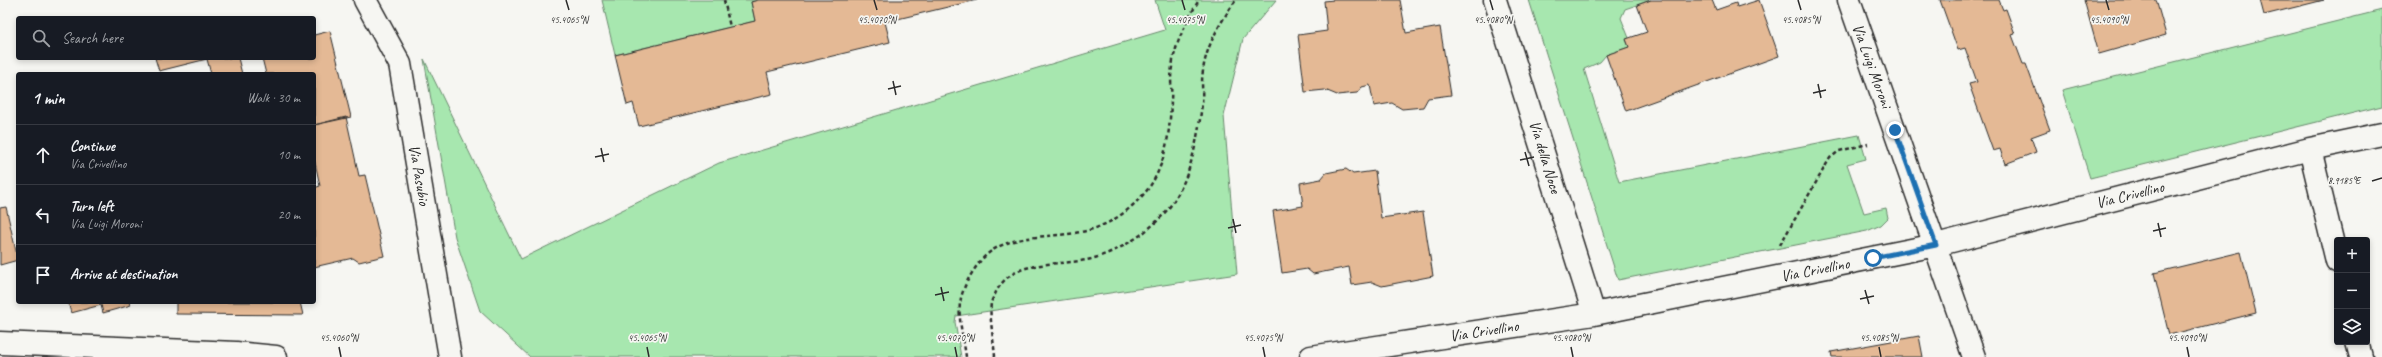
<!DOCTYPE html>
<meta charset="utf-8">
<style>
:root{--surface:#171b24;--page:#20242c;--text:#f1f3f6;--muted:#9ea1a6;--line:#363941}
body{margin:0;font-family:Caveat,sans-serif;background:var(--page);color:var(--text)}
.controls{position:absolute;right:12px;bottom:12px;display:grid;overflow:hidden;border-radius:4px;box-shadow:0 2px 6px #0003}
.controls button{width:36px;height:36px;display:grid;place-items:center;padding:0;border:0;border-bottom:1px solid var(--line);background:var(--surface);color:var(--text);font:20px sans-serif}
.stop{position:absolute;width:12px;height:12px;margin:-9px;border:3px solid #1f6fb2;border-radius:50%;background:#fff}
.stop.end{background:#1f6fb2;border-color:#fff;box-shadow:0 1px 4px #0008}
.list{margin:0;padding:0;list-style:none}
h2{display:flex;justify-content:space-between;align-items:center;height:52px;margin:0;padding:0 16px;font-size:17px}
h2 small{font-size:13px;font-weight:400;color:var(--muted)}
.list li{display:grid;grid-template-columns:26px 1fr auto;gap:12px;align-items:center;box-sizing:border-box;height:60px;padding:0 16px;border-top:1px solid var(--line)}
.list b{display:block;font-size:15px;white-space:nowrap}
.list p{margin:0;font-size:13px;white-space:nowrap;color:var(--muted)}
.list em{font-size:13px;font-style:normal;color:var(--muted)}
.icon{flex:none;width:22px;height:22px;fill:none;stroke:currentColor;stroke-width:2;stroke-linecap:round;stroke-linejoin:round}
.map{position:relative;flex:none;width:2382px;height:357px;overflow:hidden}
.search{position:absolute;background:var(--surface);box-shadow:0 2px 6px #0003;left:16px;top:16px;width:300px;height:44px;display:flex;align-items:center;gap:10px;box-sizing:border-box;padding:0 14px;border-radius:4px;color:var(--muted);font-size:15px}
.panel{position:absolute;background:var(--surface);box-shadow:0 2px 6px #0003;left:16px;top:72px;width:300px;height:232px;border-radius:4px}
.map>svg:first-child{display:block}
</style>
<div class="map">
<svg width="2382" height="357" viewBox="0 0 2382 357">
<rect width="100%" height="100%" fill="#f6f6f2"/>
<filter id="ink" filterUnits="userSpaceOnUse"><feTurbulence type="fractalNoise" baseFrequency=".025" numOctaves="2"/><feDisplacementMap in="SourceGraphic" scale="8" xChannelSelector="R" yChannelSelector="G"/><feConvolveMatrix kernelMatrix="1 2 1 2 8 2 1 2 1" color-interpolation-filters="sRGB"/></filter>
<g filter="url(#ink)">
<path fill="#a7e7af" stroke="#69896d" d="M602,0h156l-7,2 4,19 -140,34z
M1155,0h121l-33,39 -19,77 13,158 -281,42 -1,6 6,35h-431l-50,-46 -25,-74 -31,-178 97,200 198,-96 446,-133z
M1529,0h122l-26,9 -4,9 8,20 -3,2 3,7 -23,8 -6,7 -16,7 35,113 240,-47 7,24 -19,5 17,49 22,-5 2,10 -7,7 -14,6 -249,49z
M2382,10v96l-292,72 -28,-88z"/>
<path fill="#e4b995" stroke="#2b2b2b" d="M758,0h219l-92,22 5,20 -123,30 5,22 -133,32 -6,-23 -6,2 -12,-50 140,-34 -4,-19z
M1334,0h66l6,33 34,-6 11,68 -23,3 -5,9 -21,2 -10,-6 -18,3 -4,-21 -8,2 -5,6 -20,2 -12,-5 -20,2 -7,-57 29,-4 -3,-30z
M1651,0h61l4,10 20,-7 1,4 22,-7 20,56 -153,55 -20,-56 23,-8 -3,-8 21,-7 -10,-27z
M1940,0h59l4,10 3,-1 9,25 -3,1 11,29h3l24,66 -19,7 5,15 -31,12 -5,-15 -7,2 -24,-67 8,-2 -12,-34 -7,2z
M2084,0h72l10,35 -67,19z
M2260,0h64l-60,15z
M330,31l21,86 -37,8v-51h-48l-4,-16h52v-23z
M155,58h83l4,16h-31l-4,-15 -48,12z
M346,117l13,59 6,-1 19,81 -25,6 -6,-4 -39,9v-79l6,-2 -6,-28v-33z
M1346,169l7,5 22,-3 6,47 42,-6 10,64 -51,10 -10,-4 -20,3 -3,-18 -36,7 -6,-5 -25,4 -9,-62 30,-5 -3,-23 21,-4 5,-6z
M6,207l12,53 -18,5v-57z
M2241,252l15,61 -87,22 -15,-62z
M68,302h62l1,3 -28,8 -2,-8 -30,8z
M176,302h124l3,13 -127,-1z
M1919,336l4,21h-91l-1,-5z"/>
<g fill="none" stroke-linecap="round" stroke-linejoin="round">
<g stroke="#2b2b2b" stroke-width="25">
<path id="minor" d="M365,0l35,64 50,293
M1495,0l99,314
M1849,0l125,357
M2310,149l27,112
M2357,342l4,15
M0,343l236,10 40,4
M1311,357l283,-43 342,-69 374,-96 72,-15"/>
</g>
<path stroke="#2b2b2b" stroke-width="2.5" stroke-dasharray="4 3" stroke-linecap="butt" d="M724,0l6,27
M1780,245l50,-87 9,-7 29,-7
M966,357c-2,-17 -8,-36 -6,-54 2,-12 7,-23 14,-33 28,-47 87,-25 129,-45 14,-6 27,-16 37,-27 25,-24 30,-64 31,-98 1,-11 -1,-23 1,-33 3,-24 15,-47 27,-67
M995,357c-1,-15 -6,-40 -4,-54 1,-4 4,-8 5,-11 18,-35 62,-25 95,-33 25,-7 49,-21 67,-39 31,-30 39,-75 44,-116 1,-11 -1,-23 1,-33 3,-26 19,-51 33,-71"/>
<use href="#minor" stroke="#f6f6f2" stroke-width="22"/>
</g>
</g>
<g fill="none" stroke-linecap="round" stroke-linejoin="round" filter="url(#ink)">
<path stroke="#1f6fb2" stroke-width="5" d="M1873,258l63,-13 -41,-115"/>
</g>
<path fill="none" stroke="#2b2b2b" stroke-width="1.5" d="M566,0l3,10M874,0l3,10M1182,0l3,10M1490,0l3,10M1798,0l3,10M2106,0l3,10M893,81l3,14M1818,84l3,14M888,89l13,-3M1813,93l13,-3M601,148l3,14M1525,152l4,14M595,157l14,-3M1520,160l14,-3M2372,181l10,-3M1233,219l3,14M2158,223l3,14M1228,228l13,-3M2153,231l13,-3M941,287l3,14M1865,290l4,14M935,295l14,-3M1860,299l14,-3M339,347l2,10M647,347l2,10M955,347l2,10M1263,347l2,10M1571,347l2,10M1879,347l2,10M2187,347l2,10"/>
<g text-anchor="middle" dominant-baseline="central" stroke-width="3.5" stroke-linejoin="round" paint-order="stroke">
<g font-size="16" fill="#2b2b2b" stroke="#f6f6f2">
<text transform="translate(1872 66) rotate(70)">Via Luigi Moroni</text>
<text transform="translate(1545 157) rotate(73)">Via della Noce</text>
<text transform="translate(419 175) rotate(80)">Via Pasubio</text>
<text transform="translate(2130 195) rotate(-14)">Via Crivellino</text>
<text transform="translate(1815 270) rotate(-11)">Via Crivellino</text>
<text transform="translate(1484 331) rotate(-9)">Via Crivellino</text>
</g>
</g>
<g font-size="10" text-anchor="middle" fill="#2b2b2b" stroke="#f6f6f2" stroke-width="3.5" stroke-linejoin="round" paint-order="stroke">
<text x="569" y="23">45.4065°N</text>
<text x="877" y="23">45.4070°N</text>
<text x="1185" y="23">45.4075°N</text>
<text x="1493" y="23">45.4080°N</text>
<text x="1801" y="23">45.4085°N</text>
<text x="2109" y="23">45.4090°N</text>
<text x="2344" y="184">8.9185°E</text>
<text x="339" y="341">45.4060°N</text>
<text x="647" y="341">45.4065°N</text>
<text x="955" y="341">45.4070°N</text>
<text x="1263" y="341">45.4075°N</text>
<text x="1571" y="341">45.4080°N</text>
<text x="1879" y="341">45.4085°N</text>
<text x="2187" y="341">45.4090°N</text>
</g>
</svg>
<div class="controls">
<button>+</button>
<button>−</button>
<button><svg class="icon" aria-label="layers" viewBox="0 0 24 24"><path d="M12 4l9 5-9 5-9-5zM3 14l9 5 9-5"/></svg></button>
</div>
<div class="stop" style="left:1873px;top:258px"></div>
<div class="stop end" style="left:1895px;top:130px"></div>
<div class="search"><svg class="icon" aria-label="search" viewBox="0 0 24 24"><circle cx="10" cy="10" r="6"/><path d="M15 15l6 6"/></svg>Search here</div>
<section class="panel">
<h2>1 min<small>Walk · 30 m</small></h2>
<ul class="list">
<li><svg class="icon" aria-label="ahead" viewBox="0 0 24 24"><path d="M12 20V5M6 11l6-6 6 6"/></svg><div><b>Continue</b><p>Via Crivellino</p></div><em>10 m</em></li>
<li><svg class="icon" aria-label="left" viewBox="0 0 24 24"><path d="M17 20v-9H6M10 6l-5 5 5 5"/></svg><div><b>Turn left</b><p>Via Luigi Moroni</p></div><em>20 m</em></li>
<li><svg class="icon" aria-label="arrive" viewBox="0 0 24 24"><path d="M6 21V4h12l-3 4 3 4H6"/></svg><div><b>Arrive at destination</b></div></li>
</ul>
</section>
</div>
